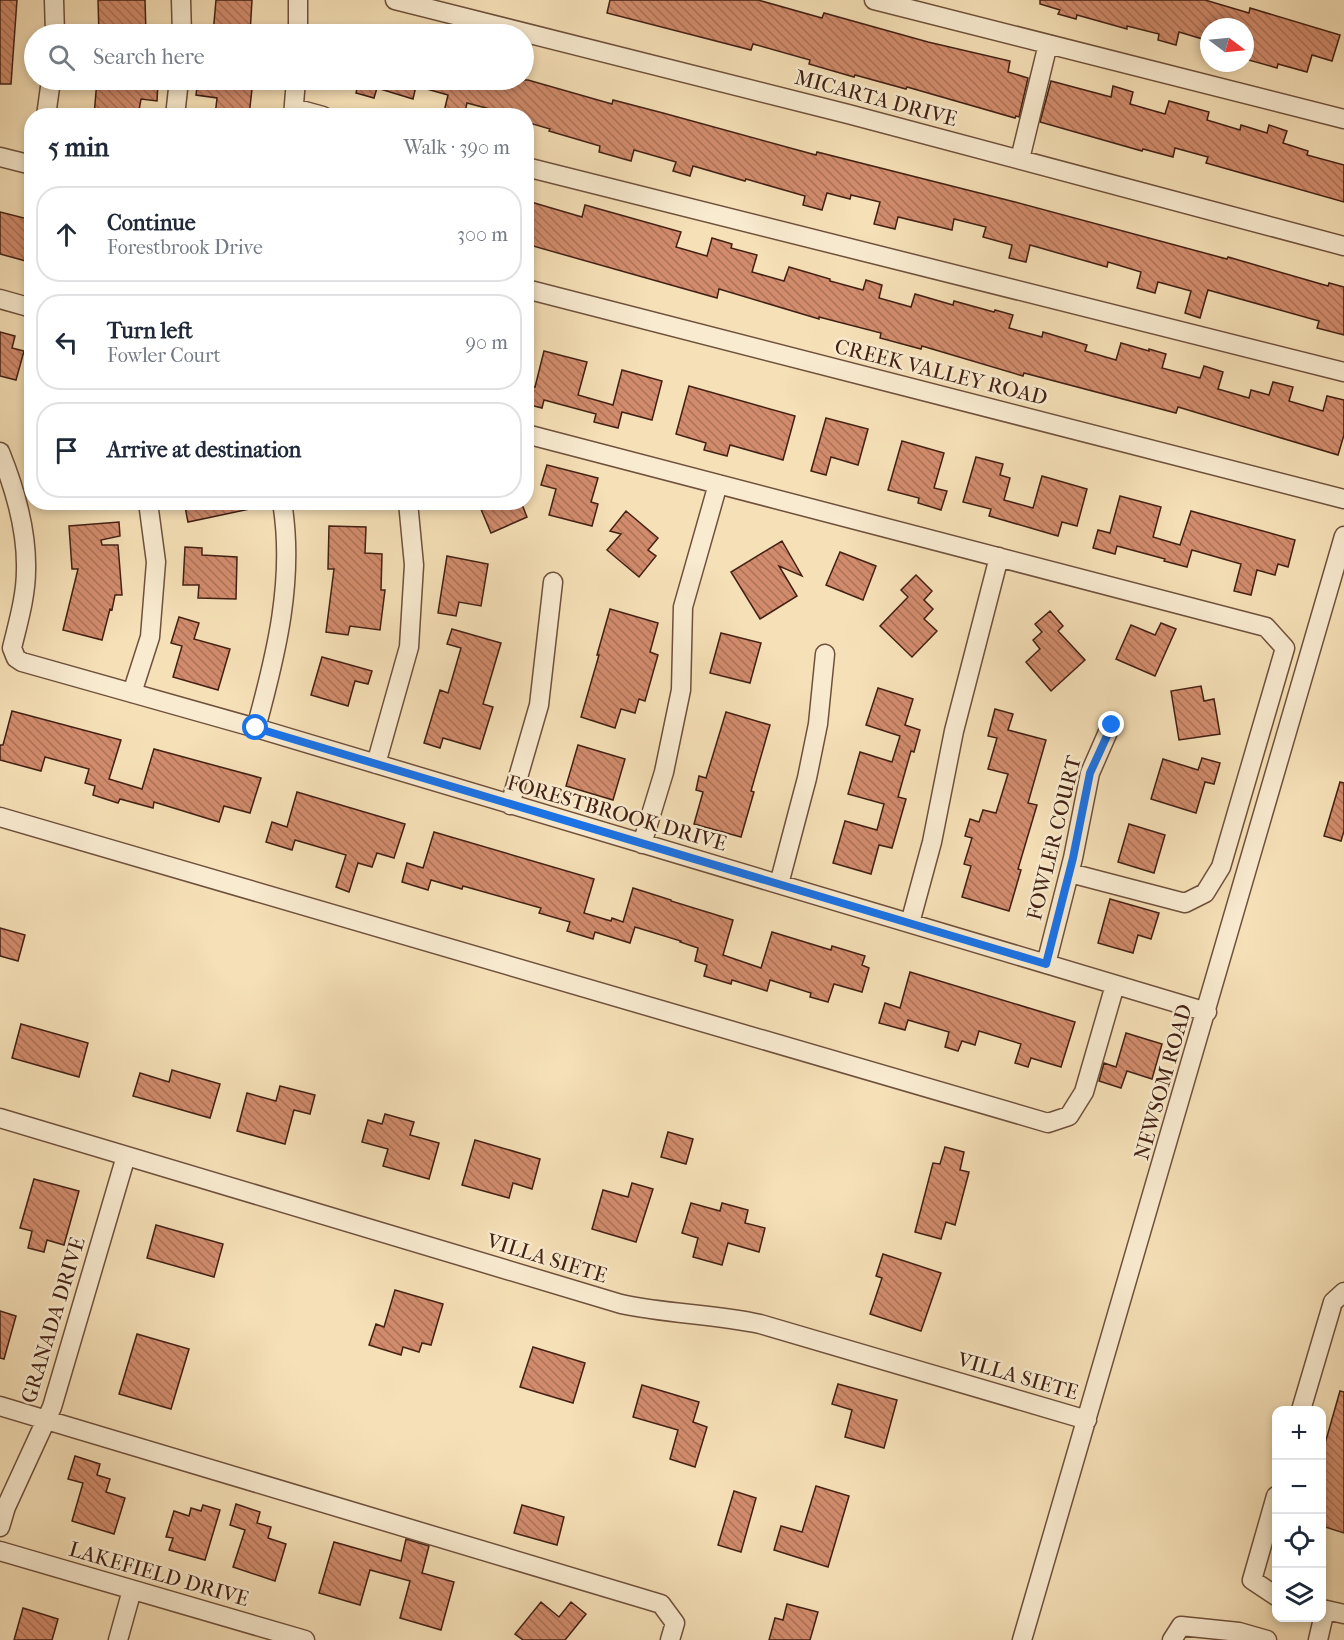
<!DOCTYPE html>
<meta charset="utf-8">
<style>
:root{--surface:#fff;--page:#f2f2f3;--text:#1f2937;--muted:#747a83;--line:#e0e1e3}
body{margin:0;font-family:"IM FELL French Canon",serif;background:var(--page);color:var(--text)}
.controls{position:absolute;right:18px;bottom:18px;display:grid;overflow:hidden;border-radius:12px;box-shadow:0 3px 9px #0003}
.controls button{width:54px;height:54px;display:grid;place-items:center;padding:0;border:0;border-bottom:2px solid var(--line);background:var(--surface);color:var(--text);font:30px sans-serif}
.compass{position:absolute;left:1200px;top:18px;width:54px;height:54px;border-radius:50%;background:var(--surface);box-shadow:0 3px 9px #0003;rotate:106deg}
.stop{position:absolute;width:18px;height:18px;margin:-14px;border:4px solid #1a73e8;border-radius:50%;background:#fff}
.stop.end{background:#1a73e8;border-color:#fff;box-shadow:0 2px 6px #0008}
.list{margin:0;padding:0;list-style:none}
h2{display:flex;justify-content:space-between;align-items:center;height:78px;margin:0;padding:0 24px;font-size:26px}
h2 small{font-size:20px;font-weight:400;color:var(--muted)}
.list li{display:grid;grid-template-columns:39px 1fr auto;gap:18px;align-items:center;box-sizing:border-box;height:96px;margin:0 12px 12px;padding:0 12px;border:2px solid var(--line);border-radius:24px}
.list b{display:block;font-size:22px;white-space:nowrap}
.list p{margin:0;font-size:20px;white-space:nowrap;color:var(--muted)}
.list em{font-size:20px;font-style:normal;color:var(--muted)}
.icon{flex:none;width:33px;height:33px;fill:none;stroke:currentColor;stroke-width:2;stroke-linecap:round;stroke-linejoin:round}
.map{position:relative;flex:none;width:1344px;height:1640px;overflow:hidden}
.search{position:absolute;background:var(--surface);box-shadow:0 3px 9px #0003;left:24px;top:24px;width:510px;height:66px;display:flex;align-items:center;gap:15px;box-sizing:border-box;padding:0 21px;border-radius:33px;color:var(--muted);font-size:22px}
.panel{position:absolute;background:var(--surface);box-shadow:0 3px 9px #0003;left:24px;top:108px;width:510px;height:402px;border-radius:24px}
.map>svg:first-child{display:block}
</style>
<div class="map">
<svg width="1344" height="1640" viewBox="0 0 1344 1640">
<defs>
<pattern id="building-back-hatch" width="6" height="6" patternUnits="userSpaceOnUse" patternTransform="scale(1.5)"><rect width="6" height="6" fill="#d28c6d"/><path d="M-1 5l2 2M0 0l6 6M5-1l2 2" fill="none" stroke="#ac7258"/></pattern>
</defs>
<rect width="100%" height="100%" fill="#f6e0b7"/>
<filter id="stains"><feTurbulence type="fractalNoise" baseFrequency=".00333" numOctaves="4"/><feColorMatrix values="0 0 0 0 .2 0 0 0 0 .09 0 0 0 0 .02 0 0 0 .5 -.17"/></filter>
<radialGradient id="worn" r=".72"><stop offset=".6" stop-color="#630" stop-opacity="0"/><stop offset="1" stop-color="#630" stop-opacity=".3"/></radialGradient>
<path fill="url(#building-back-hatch)" stroke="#422013" stroke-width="1.5" d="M0,0h17l-6,84h-11z
M98,0h47l1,34h-47z
M216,0h36l-2,34h-37z
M610,0h148l64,18 2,-5 104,29 82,19 -2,11 20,6 -9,39 -3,-1 -1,2 -108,-31 -1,2 -51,-14 -1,2 -45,-13 1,-4 -57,-16 -2,6 -144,-37z
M1040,0h165l44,13 1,-5 90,27 -8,26 -20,-6 -5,17 -29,-8 -1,4 -32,-9v-32h-36v14l-30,-9 -3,13 -18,-5 1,-6 -32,-8v3l-50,-14 -1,4 -18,-5 2,-4 -20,-6z
M97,80l61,2 -1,19 -16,-2 -3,17h-44z
M198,80h55l-4,36h-34l2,-18 -21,-3z
M359,80h169l84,24 1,-4 50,13 153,42 1,-3 198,50 212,57 1,-2 100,29 1,-3 15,4v48l-27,-7 2,-7 -111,-31 -8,28 -15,-5 6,-22 -33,-9 -3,11 -18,-5 4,-16 -33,-10 -1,5 -77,-22 -4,17 -17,-4 3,-13 -29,-8 3,-10 -32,-8 -2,11 -54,-13 -3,12 -21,-5 6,-22 -29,-7 -1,4 -23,-6 -5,17 -19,-5 2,-9 -59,-17 -1,2 -52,-15 -3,10 -17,-5 3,-9 -42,-12 -3,11 -32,-9 1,-6 -51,-15 1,-2 -24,-7v-6h-22l1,-3 -38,-10 -3,13h-21l5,-21 -32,-9 -3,13 -36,-11 -3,10 -18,-5z
M1051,81l60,16 2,-11 20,6 -3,12 35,10 4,-13 40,11 -2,8 33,10 1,-5 26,8 2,-8 18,6 -4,12 25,8 -1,4 37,10v37l-138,-39 2,-6 -33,-9 -2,9 -30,-8 -1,2 -102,-29z
M531,202l51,15 3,-12 96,27 -5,15 31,9 5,-18 20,6 -1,4 26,7 -5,17 32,9 5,-14 41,12v2l33,9 3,-10 16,5 -3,13 32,9 4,-13 38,11 1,-4 40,11 1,-2 18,5 -4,13 33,9 1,-5 44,13 -2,6 31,9 5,-17 28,8v-2l17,5 -4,14 38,10 4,-12 19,6 -5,17 31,9 2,-8 18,5 4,-13 20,5 -4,14 34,10 4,-15 17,4v35l-6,20 -160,-48 -2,6 -152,-40 -1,3 -101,-30 -1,3 -41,-11 1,-5 -62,-16v2l-100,-30 -2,9 -191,-54v-25z
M0,212l32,8v19l-6,22 -26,-7z
M0,332l15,4 -3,12 12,3 -8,29 -16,-4z
M544,351l43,11 -9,33 35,10 9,-35 40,11 -10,39 -30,-8 -4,16 -24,-6 2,-8 -52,-14 -2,8 -16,-4v-19l9,2z
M689,386l106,30 -12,44 -53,-15 -3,11 -23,-6 2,-7 -30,-9z
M826,418l42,11 -10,36 -27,-8 -5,18 -15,-4z
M902,441l42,12 -10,35 13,3 -6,19 -23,-7 1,-5 -31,-8z
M976,457l27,7 -3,11 10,3 -6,22 29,8 9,-32 45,13 -10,37 -15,-4 -4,14 -69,-20 2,-7 -28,-7z
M547,465l51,13 -7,24 7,2 -6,22 -43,-11 7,-26 -15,-4z
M1120,496l41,11 -8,30 27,8 11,-34 104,29 -7,27 -10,-3 -3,11 -18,-5 -6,25 -17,-4 7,-27 -49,-14 -5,17 -23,-6 1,-2 -48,-13 -2,8 -22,-6 5,-18 12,3z
M184,502h65l1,7 -62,13z
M478,502h43l6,15 -36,16z
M626,511l32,27 -10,12 8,6 -17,21 -32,-27 14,-16 -11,-3z
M119,522l1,14 -19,4 1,5h16l4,50h-7l-3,15 -2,-1 -8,31 -39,-10 15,-61h-6l-3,-43z
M329,526l37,1 -1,26 17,1 -1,36h4l-5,40 -30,-4 -2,9 -22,-3 8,-63h-6z
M782,541l20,35 -23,-10 18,30 -37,23 -29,-47z
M185,547l17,1v7l35,2 -1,42 -38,-1 1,-13h-16z
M840,552l36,14 -13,34 -37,-15z
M447,556l41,8 -7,42 -22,-4 -3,14 -18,-3z
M916,575l16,16 -8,9 9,9 -9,10 13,12 -25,26 -32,-31 28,-29 -7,-7z
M610,609l48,14 -8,29 8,3 -13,46 -6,-2 -4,14 -14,-4 -6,19 -34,-11 18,-62h-2z
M1050,611l13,15 -5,5 27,29 -34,31 -25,-29 14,-13 -7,-9 9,-8 -7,-8z
M179,617l20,6 -5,16 36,10 -12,41 -45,-13 9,-31 -11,-3z
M1161,623l15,6 -21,47 -39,-17 15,-34 24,10z
M452,629l49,14 -18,61 10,3 -13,42 -37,-11 -3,10 -16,-5 16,-53 8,3 13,-45 -14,-4z
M721,633l40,10 -11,40 -40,-10z
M322,657l50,14 -4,13 -13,-3 -7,25 -37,-11z
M1201,686l3,15 10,-2 6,35 -41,6 -8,-49z
M878,688l35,11 -8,26 15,5 -6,22 -3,-1 -13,46 8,2 -14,49 -13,-3 -8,29 -38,-11 12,-42 32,9 7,-26 -36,-10 12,-42 32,10 8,-26 -34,-11z
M995,709l18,5 -5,16 38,10 -18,63 9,2 -19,64 3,1 -12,41 -47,-14 9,-31 -7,-2 8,-26 -7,-2 5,-17 9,3 4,-12 13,3 12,-39 -20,-5 9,-31 -9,-2z
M12,711l109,29 -12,39 33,10 12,-40 107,29 -11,35 -26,-7 -5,16 -65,-20 -1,6 -33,-9 -2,4 -25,-8 2,-9 -10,-3 4,-14 -44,-12 -4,14 -41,-11v-15h3z
M726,712l44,13 -19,66 3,1 -13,45 -47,-13 9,-32 -7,-2 3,-14 7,2z
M578,745l47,14 -12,41 -47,-14z
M1202,758l18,5 -6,21 -9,-2 -9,31 -45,-14 12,-40 35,11z
M1340,782l4,1v48l-3,10 -17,-5z
M297,792l108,32 -11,34 -17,-5 -5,14 -14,-4 -9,29 -13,-5 10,-32 -51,-15 -3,10 -26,-8 6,-20 15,5z
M1129,824l36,11 -11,38 -36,-11z
M434,832l160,47 -10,34 27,8 1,-3 11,4 10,-34 38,12v1l62,19 -10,35 38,13 11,-36 59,18 1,-4 33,10 -3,9 7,3 -7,24 -28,-8 -6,18 -18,-5 1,-4 -41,-13 -3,11 -35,-11 -1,4 -27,-8 3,-11 -12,-4 3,-13 -18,-6 1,-1 -46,-14 -5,16 -35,-11 -2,7 -26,-8 3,-9 -31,-9 2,-5 -78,-22 -1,3 -31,-9 -3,10 -26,-8 5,-19 16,5z
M1110,899l49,14 -8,26 -13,-4 -5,18 -35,-10z
M0,928l25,7 -7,26 -18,-5z
M910,972l165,50 -14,45 -30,-9 -3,9 -13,-4 6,-19 -42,-13 -4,14 -13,-4 -4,10 -13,-4 4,-15 -41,-12 -3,10 -26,-7 6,-20 15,5z
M21,1024l67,19 -9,34 -67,-19z
M1126,1033l36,11 -10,35 -25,-8 -6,17 -22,-7 5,-18 12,4z
M172,1070l48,14 -10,34 -77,-22 7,-23 29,9z
M280,1086l35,9 -5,19 -16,-4 -9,34 -48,-13 10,-38 29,8z
M385,1114l29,8 -4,13 29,8 -10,36 -46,-13 5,-17 -26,-7 6,-22 14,4z
M668,1132l25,7 -7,25 -25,-7z
M475,1140l65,19 -8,30 -19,-6 -4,15 -47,-13z
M945,1147l19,5 -4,18 9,2 -14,53 -9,-3 -5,17 -26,-7 18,-69 7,1z
M34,1179l45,12 -15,54 -17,-5 -3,12 -16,-4 4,-17 -12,-3z
M632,1183l21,6 -17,53 -44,-13 11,-39 25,7z
M691,1203l29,8 2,-8 26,7 -3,13 20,5 -6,24 -31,-9 -6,22 -29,-8 5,-19 -16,-5z
M156,1225l67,19 -9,33 -67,-19z
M883,1254l58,19 -20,58 -51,-17 12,-36 -6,-2z
M395,1290l48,14 -12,41 -9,-2 -3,9 -16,-5 -2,8 -32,-10 7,-21 8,3z
M0,1311l16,5 -12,43 -4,-1z
M137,1334l52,15 -18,60 -52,-15z
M533,1347l52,16 -12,40 -53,-16z
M838,1384l59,16 -13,48 -39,-11 7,-27 -20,-6z
M642,1385l57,17 -6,20 14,5 -12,40 -25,-8 8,-29 -45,-13z
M1340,1391l4,1v141l-22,-7v-72z
M75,1456l25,8 -3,11 13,4 -4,13 19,6 -11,36 -42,-13 11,-38 -15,-4z
M816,1486l33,10 -21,71 -54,-17 7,-24 21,6z
M734,1491l22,7 -15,54 -23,-7z
M236,1504l24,8 -3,11 14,4 -3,11 18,6 -11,37 -42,-14 12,-37 -15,-5z
M203,1505l17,5 -15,50 -36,-10 4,-12 -7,-1 8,-26 15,5 2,-8 10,3z
M522,1505l42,12 -7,28 -43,-12z
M406,1539l23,7 -7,27 32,9 -13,48 -41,-12 10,-37 -40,-11 -10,35 -41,-12 15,-51 67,19z
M541,1602l18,15 12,-15 15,12 -21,26h-42l-8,-6z
M787,1604l31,8 -8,28h-41l6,-22 8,2z
M23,1608l35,11 -6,21h-38z"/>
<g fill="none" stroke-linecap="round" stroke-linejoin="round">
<g stroke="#6f503c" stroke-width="21">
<path id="minor" d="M54,0l1,34
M181,0l1,34
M395,0l453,114 496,132
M874,0l470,119
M298,34v-34
M294,108l29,8
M46,116l5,-36
M175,116l4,-36
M293,116l3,-36
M0,157l32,8
M1020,159l28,-115
M526,167l818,205
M526,289l818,210
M0,299l32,9
M526,434l740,193 19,21 -64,219 -16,26 -20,10 -115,-30
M0,452c15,37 27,77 26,118 0,26 -8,53 -14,78l4,10 6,4 234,66 951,284
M132,693l18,-56 6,-75 -8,-60
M256,728c20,-73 39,-149 26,-226
M376,764l33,-117 5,-82 -6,-63
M510,805l29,-100 14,-123
M0,817l1048,306 21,-7 15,-24 31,-107
M642,844l22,-72 17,-82 2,-83 35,-123
M779,884l28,-106 11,-54 7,-70
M910,923l22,-81 22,-111 45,-174
M1046,964l27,-106 17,-85 21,-48
M0,1118l621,186c46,10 93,10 139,20l327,96
M0,1406l661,198 14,19 -5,17
M1301,1410l32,-108 11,-10
M1276,1496l-24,84 24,16
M0,1527l6,-20 46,-100 74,-251
M0,1551l305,89
M1322,1609l22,5
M118,1640l14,-50
M1022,1640l322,-1104
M1172,1640l9,-14 58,6 28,8
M1318,1640l7,-30"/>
</g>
<use href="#minor" stroke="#f9ebd0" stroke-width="18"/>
</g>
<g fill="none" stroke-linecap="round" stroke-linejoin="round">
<path stroke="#1a73e8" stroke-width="8" d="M256,728l790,236 27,-106 17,-85 22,-48"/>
</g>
<g text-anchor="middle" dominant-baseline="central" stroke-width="5" stroke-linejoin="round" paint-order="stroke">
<g font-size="21" fill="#422013" stroke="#f9ebd0">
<text transform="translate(876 98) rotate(15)">MICARTA DRIVE</text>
<text transform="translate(941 372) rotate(14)">CREEK VALLEY ROAD</text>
<text transform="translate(617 813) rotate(16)">FORESTBROOK DRIVE</text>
<text transform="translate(1054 838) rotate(-76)">FOWLER COURT</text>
<text transform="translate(1163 1082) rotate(-74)">NEWSOM ROAD</text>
<text transform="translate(547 1258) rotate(17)">VILLA SIETE</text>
<text transform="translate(53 1320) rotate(-73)">GRANADA DRIVE</text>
<text transform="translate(1018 1376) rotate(16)">VILLA SIETE</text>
<text transform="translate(159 1574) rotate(16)">LAKEFIELD DRIVE</text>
</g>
</g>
<rect width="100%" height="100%" filter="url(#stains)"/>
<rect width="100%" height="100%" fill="url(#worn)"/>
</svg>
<div class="controls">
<button>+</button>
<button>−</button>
<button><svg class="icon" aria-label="locate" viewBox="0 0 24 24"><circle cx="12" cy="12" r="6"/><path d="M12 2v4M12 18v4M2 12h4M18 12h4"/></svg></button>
<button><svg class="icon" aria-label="layers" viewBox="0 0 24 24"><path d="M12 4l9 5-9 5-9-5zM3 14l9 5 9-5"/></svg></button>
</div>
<svg class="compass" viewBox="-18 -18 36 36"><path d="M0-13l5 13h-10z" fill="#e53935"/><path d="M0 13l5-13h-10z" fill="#747a83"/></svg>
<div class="stop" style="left:256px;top:728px"></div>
<div class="stop end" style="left:1112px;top:725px"></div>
<div class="search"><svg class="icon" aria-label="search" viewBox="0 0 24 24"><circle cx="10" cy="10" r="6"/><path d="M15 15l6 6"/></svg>Search here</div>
<section class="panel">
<h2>5 min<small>Walk · 390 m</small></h2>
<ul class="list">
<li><svg class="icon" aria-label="ahead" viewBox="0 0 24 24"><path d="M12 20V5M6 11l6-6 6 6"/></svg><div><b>Continue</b><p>Forestbrook Drive</p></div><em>300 m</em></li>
<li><svg class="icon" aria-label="left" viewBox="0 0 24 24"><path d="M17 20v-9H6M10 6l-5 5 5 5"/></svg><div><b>Turn left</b><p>Fowler Court</p></div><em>90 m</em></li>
<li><svg class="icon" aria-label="arrive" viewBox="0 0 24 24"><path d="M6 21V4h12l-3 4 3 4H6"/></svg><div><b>Arrive at destination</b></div></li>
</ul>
</section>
</div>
